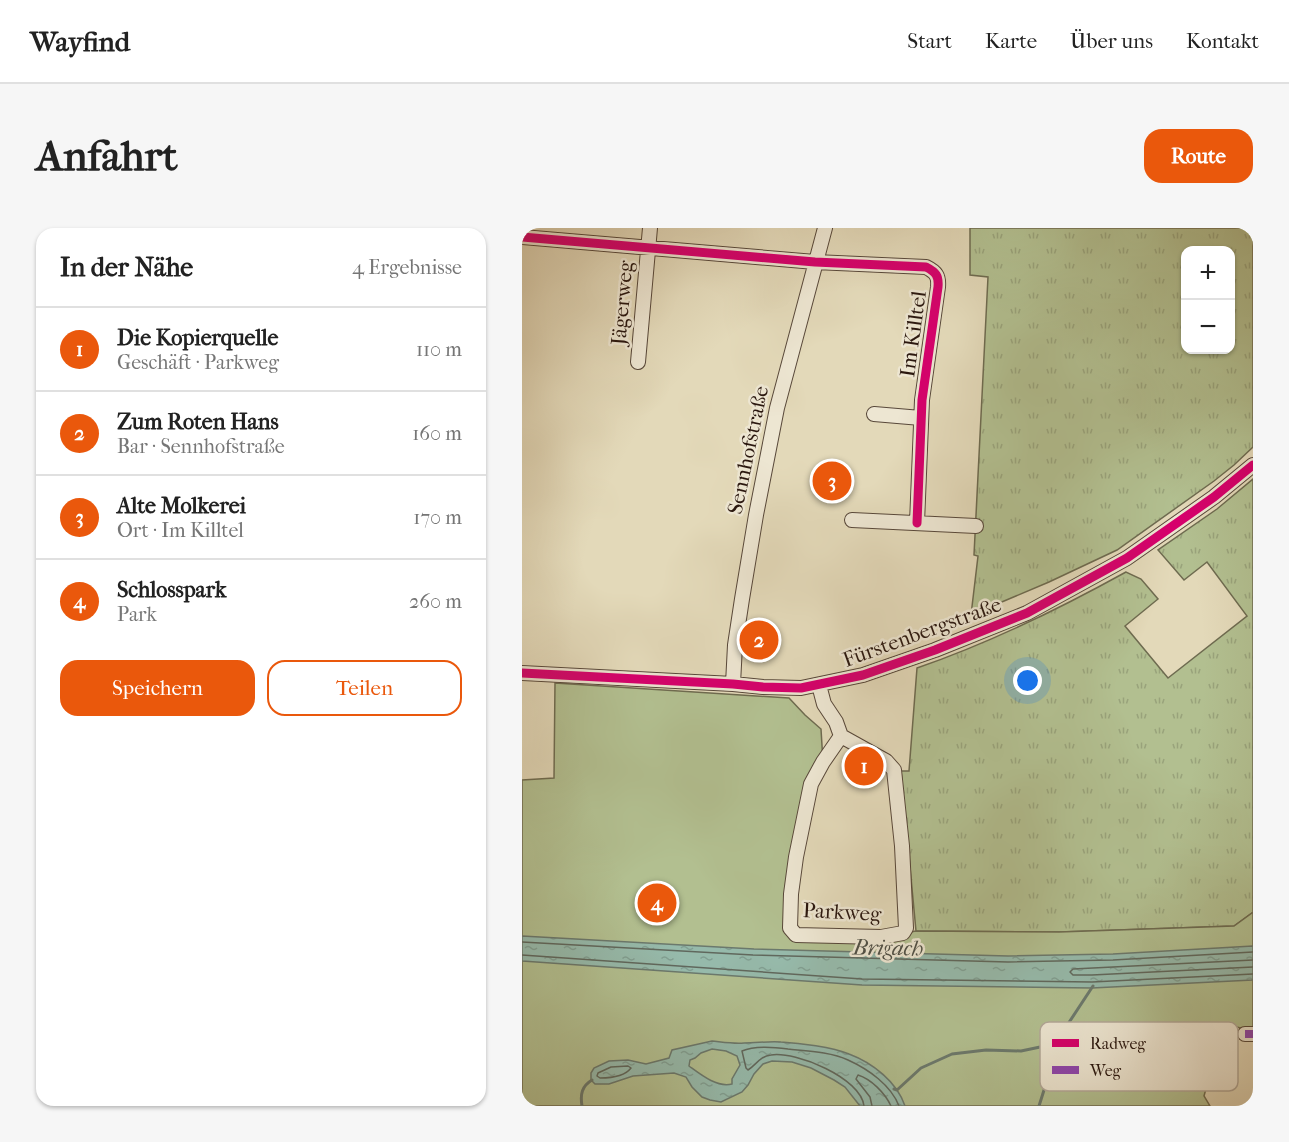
<!DOCTYPE html>
<html lang="de">
<meta charset="utf-8">
<style>
:root{--surface:#fff;--page:#f6f6f6;--text:#222;--muted:#767676;--line:#e0e0e0;--accent:#ea580c}
body{margin:0;font-family:"IM FELL French Canon",serif;background:var(--page);color:var(--text)}
.controls{position:absolute;right:18px;top:18px;display:grid;overflow:hidden;border-radius:12px;box-shadow:0 2px 4px #0004}
.controls button{width:54px;height:54px;display:grid;place-items:center;padding:0;border:0;border-bottom:2px solid var(--line);background:var(--surface);color:var(--text);font:30px sans-serif}
.you{position:absolute;left:506px;top:453px;width:21px;height:21px;margin:-15px;border:4px solid #fff;border-radius:50%;background:#1a73e8;box-shadow:0 0 0 9px #1a73e833}
.badge{display:grid;place-items:center;width:39px;height:39px;border-radius:50%;background:var(--accent);color:#fff;font-size:20px;font-weight:700}
.pin{position:absolute;translate:-50% -50%;border:3px solid #fff;box-shadow:0 2px 6px #0006}
.list{margin:0;padding:0;list-style:none}
h2{display:flex;justify-content:space-between;align-items:center;height:78px;margin:0;padding:0 24px;font-size:26px}
h2 small{font-size:20px;font-weight:400;color:var(--muted)}
.list li{display:grid;grid-template-columns:39px 1fr auto;gap:18px;align-items:center;box-sizing:border-box;height:84px;padding:0 24px;border-top:2px solid var(--line)}
.list b{display:block;font-size:22px;white-space:nowrap}
.list p{margin:0;font-size:20px;white-space:nowrap;color:var(--muted)}
.list em{font-size:20px;font-style:normal;color:var(--muted)}
.actions{display:flex;gap:12px;padding:18px 24px}
.actions a{flex:1;padding:14px 0;border:2px solid var(--accent);border-radius:18px;text-align:center;font-size:21px;color:var(--accent)}
.actions .main{background:var(--accent);color:#fff}
.map{position:relative;flex:none;width:731px;height:878px;overflow:hidden;border-radius:18px}
header{display:flex;align-items:center;gap:36px;box-sizing:border-box;height:84px;padding:0 30px;background:var(--surface);border-bottom:2px solid var(--line)}
header strong{font-size:28px}
nav{display:flex;gap:33px;margin-inline-start:auto;font-size:21px}
.intro{display:flex;align-items:center;justify-content:space-between;box-sizing:border-box;height:144px;padding:0 36px}
h1{margin:0;font-size:42px}
.button{padding:15px 27px;border-radius:18px;background:var(--accent);color:#fff;font-size:21px;font-weight:700}
main{display:flex;gap:36px;padding:0 36px}
aside{flex:1;background:var(--surface);border-radius:18px;box-shadow:0 2px 4px #0004}
.map>svg:first-child{display:block}
</style>
<header>
<strong>Wayfind</strong>
<nav><a>Start</a><a>Karte</a><a>Über uns</a><a>Kontakt</a></nav>
</header>
<div class="intro"><h1>Anfahrt</h1><a class="button">Route</a></div>
<main>
<aside>
<h2>In der Nähe<small>4 Ergebnisse</small></h2>
<ul class="list">
<li><span class="badge">1</span><div><b>Die Kopierquelle</b><p>Geschäft · Parkweg</p></div><em>110 m</em></li>
<li><span class="badge">2</span><div><b>Zum Roten Hans</b><p>Bar · Sennhofstraße</p></div><em>160 m</em></li>
<li><span class="badge">3</span><div><b>Alte Molkerei</b><p>Ort · Im Killtel</p></div><em>170 m</em></li>
<li><span class="badge">4</span><div><b>Schlosspark</b><p>Park</p></div><em>260 m</em></li>
</ul>
<div class="actions"><a class="main">Speichern</a><a>Teilen</a></div>
</aside>
<div class="map">
<svg width="731" height="878" viewBox="0 0 731 878">
<defs>
<pattern id="grass-tufts" width="24" height="20" patternUnits="userSpaceOnUse" patternTransform="scale(1.5)"><rect width="24" height="20" fill="#b2bf90"/><path d="M3 7l-1-3M5 7V3M7 7l1-3M15 17l-1-3M17 17v-4M19 17l1-3" fill="none" stroke="#99a37b"/></pattern>
<pattern id="water-ripples" width="26" height="14" patternUnits="userSpaceOnUse" patternTransform="scale(1.5)"><rect width="26" height="14" fill="#96baab"/><path d="M2 4q2-2 4 0t4 0M15 11q2-2 4 0t4 0" fill="none" stroke="#819f92"/></pattern>
</defs>
<rect width="100%" height="100%" fill="#e3d9b9"/>
<filter id="stains"><feTurbulence type="fractalNoise" baseFrequency=".00333" numOctaves="4"/><feColorMatrix values="0 0 0 0 .2 0 0 0 0 .09 0 0 0 0 .02 0 0 0 .5 -.17"/></filter>
<radialGradient id="worn" r=".72"><stop offset=".6" stop-color="#630" stop-opacity="0"/><stop offset="1" stop-color="#630" stop-opacity=".3"/></radialGradient>
<path fill="url(#grass-tufts)" stroke="#6e6b50" stroke-width="1.5" fill-rule="evenodd" d="M448,0h283v219l-19,18 -20,16 -97,69 -68,32 -78,33 7,-59 -4,-1 14,-278 -18,-2zM664,22h44v100h-44z
M731,251v434h-1l-18,13 -175,6 -143,-1 -15,-160h8l8,-103c73,-25 142,-59 209,-96l15,7 17,20 -33,27 43,52 79,-62 -40,-54 -23,18 -26,-30 59,-41z"/>
<path fill="#b2bf90" stroke="#6e6b50" stroke-width="1.5" d="M33,455l234,15 16,17 16,14 2,33 -12,22 -21,144 91,9 35,-6 143,1 175,-6 18,-13h1v118l-29,-7 -20,72 6,10h-688v-326l32,-2z"/>
<path fill="url(#water-ripples)" stroke="#6b796d" stroke-width="1.5" fill-rule="evenodd" d="M0,708l232,13 254,7 105,-2 140,-8v34l-161,8 -230,-3 -340,-24z
M190,813c10,1 22,3 32,2 13,0 25,-2 37,-1 19,1 51,5 68,12 24,9 48,28 56,52h-45l-15,-19 -11,-7 -23,-12 -19,-6 -20,-1 -9,3 -9,10 -6,11 -6,7 -21,10 -11,-2 -8,-3 -10,-10 -6,-10 -12,-4 -41,3 -24,8h-14l-4,-4v-7l3,-5 15,-7 19,-1 18,4 23,-6 3,-8zM190,821l14,2 11,5 3,9 -8,14v5c-15,4 -32,-10 -43,-18l1,-6 5,-2 6,-5z"/>
<g fill="none" stroke-linecap="round" stroke-linejoin="round">
<path stroke="#60685d" stroke-width="1.5" d="M0,714l231,13 255,7 105,-2 140,-8
M0,727l340,24 230,3 161,-8
M731,732l-180,9 -3,3 3,3h19l161,-8
M106,838l3,2c-6,8 -21,10 -31,10l-3,-2 1,-3 13,-6z
M342,878c-3,-28 -68,-55 -93,-51 -11,1 -15,10 -23,15l-2,-2 -4,-17c13,-6 32,-4 46,-2 19,2 43,3 60,11 20,9 43,25 51,46
M350,878l-2,-9 -14,-18 2,-4c13,4 27,18 33,31"/>
<path stroke="#6b796d" stroke-width="3" d="M372,861l3,1 24,-22 31,-14 34,-4 35,1 24,-5 17,-13
M60,878c-2,-12 0,-20 10,-26
M517,878l23,-73 31,-47"/>
<g stroke="#58483a" stroke-width="16">
<path id="minor" d="M0,9l293,25 111,5c10,5 13,9 12,20l-16,113 -5,123
M116,134l12,-134
M352,186l47,4
M330,292l124,6
M0,445l211,11 30,3 38,1 62,-13 72,-25 92,-37 100,-55 87,-61 39,-32
M211,456l2,-39 7,-46 14,-84 21,-107 48,-180
M297,457l5,19 12,18 5,14 -18,26 -12,22 -15,73 -5,37 -1,34 6,7 85,2 22,-4 3,-5 -4,-82 -8,-76 -8,-9 -45,-25
M723,806h8"/>
</g>
<use href="#minor" stroke="#ede6d2" stroke-width="14"/>
<path stroke="#8e44ad" stroke-width="8" stroke-dasharray="15 8" stroke-linecap="butt" d="M723,806h8"/>
<g stroke="#ede6d2" stroke-width="13">
<path id="cycleway" d="M0,9l293,25 111,5c10,5 13,9 12,20l-16,113 -5,123
M0,445l211,11 30,3 38,1 62,-13 72,-25 92,-37 100,-55 87,-61 39,-32"/>
</g>
<use href="#cycleway" stroke="#d6006c" stroke-width="9"/>
</g>
<g text-anchor="middle" dominant-baseline="central" stroke-width="5" stroke-linejoin="round" paint-order="stroke">
<g font-size="21" fill="#2a170f" stroke="#ede6d2">
<text transform="translate(100 75) rotate(-85)">Jägerweg</text>
<text transform="translate(391 106) rotate(-82)">Im Killtel</text>
<text transform="translate(226 222) rotate(-78)">Sennhofstraße</text>
<text transform="translate(400 404) rotate(-20)">Fürstenbergstraße</text>
<text transform="translate(320 684) rotate(3)">Parkweg</text>
</g>
<g font-size="22" font-style="italic" fill="#505046" stroke="#ede6d2">
<text transform="translate(366 720) rotate(1)">Brigach</text>
</g>
</g>
<rect x="518" y="794" width="198" height="69" rx="9" fill="#ede6d2" stroke="#b2a898" stroke-width="1.5"/>
<rect x="530" y="811" width="27" height="8" fill="#d6006c"/>
<rect x="530" y="838" width="27" height="8" fill="#8e44ad"/>
<g font-size="16" fill="#2a170f">
<text x="568" y="821">Radweg</text>
<text x="568" y="848">Weg</text>
</g>
<rect width="100%" height="100%" filter="url(#stains)"/>
<rect width="100%" height="100%" fill="url(#worn)"/>
</svg>
<div class="controls">
<button>+</button>
<button>−</button>
</div>
<div class="you"></div>
<div class="pin badge" style="left:342px;top:538px">1</div>
<div class="pin badge" style="left:237px;top:412px">2</div>
<div class="pin badge" style="left:310px;top:253px">3</div>
<div class="pin badge" style="left:135px;top:675px">4</div>
</div>
</main>
